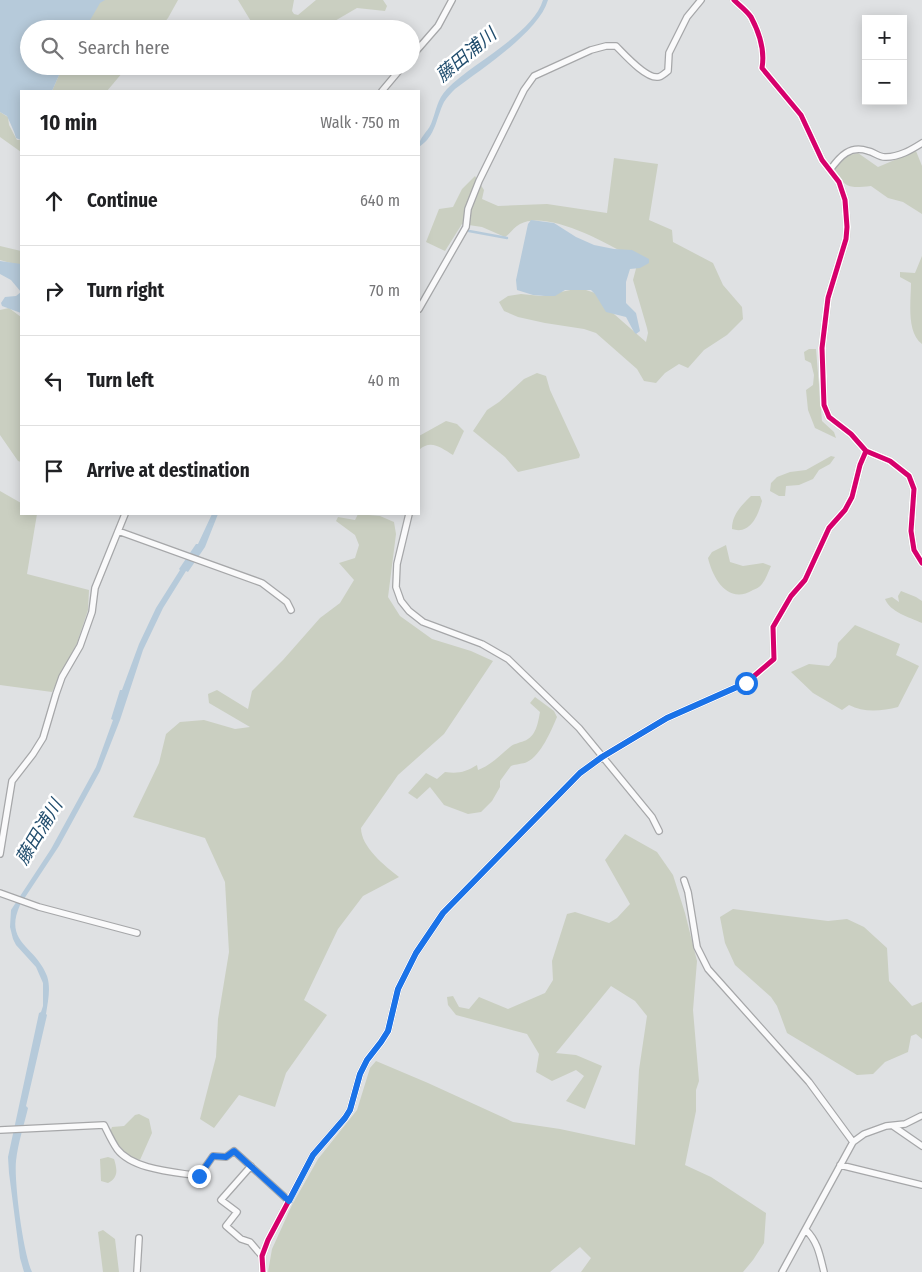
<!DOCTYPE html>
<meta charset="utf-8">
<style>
:root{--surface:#fff;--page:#f6f6f6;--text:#202124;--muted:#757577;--line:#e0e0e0}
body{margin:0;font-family:"Fira Sans Condensed","Noto Sans JP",sans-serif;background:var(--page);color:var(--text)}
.controls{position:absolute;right:15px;top:15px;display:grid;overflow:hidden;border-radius:0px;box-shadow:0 2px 12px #0003}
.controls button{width:45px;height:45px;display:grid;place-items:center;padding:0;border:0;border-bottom:1px solid var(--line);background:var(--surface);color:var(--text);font:25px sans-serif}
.stop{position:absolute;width:15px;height:15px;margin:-11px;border:4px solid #1a73e8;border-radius:50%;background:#fff}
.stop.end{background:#1a73e8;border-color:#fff;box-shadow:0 1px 5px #0008}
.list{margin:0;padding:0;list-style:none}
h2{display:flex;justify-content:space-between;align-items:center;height:65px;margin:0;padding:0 20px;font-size:21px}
h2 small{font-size:16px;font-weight:400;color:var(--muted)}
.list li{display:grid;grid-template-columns:32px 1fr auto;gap:15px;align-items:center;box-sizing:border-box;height:90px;padding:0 20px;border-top:1px solid var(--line)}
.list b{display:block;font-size:19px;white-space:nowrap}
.list em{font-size:16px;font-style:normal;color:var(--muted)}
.icon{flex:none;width:28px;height:28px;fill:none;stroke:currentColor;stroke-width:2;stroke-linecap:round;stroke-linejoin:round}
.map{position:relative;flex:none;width:922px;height:1272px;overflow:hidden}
.search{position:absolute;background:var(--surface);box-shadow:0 2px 12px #0003;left:20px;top:20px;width:400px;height:55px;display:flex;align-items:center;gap:12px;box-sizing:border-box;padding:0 18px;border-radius:28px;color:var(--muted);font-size:19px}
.panel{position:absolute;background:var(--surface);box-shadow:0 2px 12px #0003;left:20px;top:90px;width:400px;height:425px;border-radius:0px}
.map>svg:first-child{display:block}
</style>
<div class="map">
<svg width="922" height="1272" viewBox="0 0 922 1272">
<rect width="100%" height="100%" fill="#dfe1e3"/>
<path fill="#cacfc1" d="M104,0h74l-10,18 -9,11h-74l14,-26z
M238,0h56l-2,11 2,3 4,1 18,-15h67l4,6 -2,5 -28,-3 -36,21h-63l-6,-6z
M63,66h65l-21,25h-55z
M0,112l8,5 1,8 8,15h4v12l-21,-15z
M916,151l6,15v48l-19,-12 -15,-4 -17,-12c-22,2 -25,3 -37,-17 4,-12 13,-13 24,-16l20,14z
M614,158l44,6 -9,56 23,10 1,12 40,21 10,22 19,22 1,12 -16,16 -23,15 -16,18 -9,-4 -14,9 -9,10 -12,-2 -7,-12 -41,-36 -12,-4 -39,-6 -27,-6 -14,-6 -5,-9 9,-6 13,-2 20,2 39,-8 18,6 8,13 40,35 2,-9 -1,-5 -14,-48 5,-19c-25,-15 -90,-52 -118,-37 -6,3 -9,9 -15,13l-23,-10 -20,-3 -17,27 -19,-9 13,-33 14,-2 9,-18 13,-13 9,14 -2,9 16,7 49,-2 60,9z
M0,246l21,5v15l-21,-6z
M922,256v88c-16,-12 -11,-43 -11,-61l-11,-6v-5l15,1z
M9,308l12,9v145l-3,-1 -18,-26v-125z
M809,349h7l6,72 12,11 2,6 -21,-10 -7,-18 -2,-20 7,-5 1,-10 -3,-12 -6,-3 -1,-8z
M537,373l9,3 4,14 30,65 -1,3 -61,14 -13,-15 -32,-26 14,-21 12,-8 25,-23z
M446,421l11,3 7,7 -11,24c-12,-7 -22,-16 -34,-5v-14z
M831,456l4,1 -5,7 -11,6 -6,9 -14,6 -13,1 -1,10h-6l-9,-5 1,-8 6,-6 13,-5 16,-2z
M0,491l21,12v11h16l-10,60 62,16 -1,20 -11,33 -25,49 -52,-7z
M751,496h9l2,5c-4,15 -12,34 -30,28 0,-15 10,-24 19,-33z
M358,514l22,2 14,6 2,12 -8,63 12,19 32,23 39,12 22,10 -49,73 -46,41 -37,53c0,19 24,38 38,49l-36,19 -25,33 -34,71 23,15 -41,58 -11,34 -36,-12 -25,33 -14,-9 16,-62 2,-38 11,-67 -4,-70 -20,-44 -72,-21 26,-54 7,-29 14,-12 24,-2 31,9 15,-2 -41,-24 -1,-9 9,-4 31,19 4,-18 31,-31 37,-42 20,-15 14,-23 -15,-17 16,-5 4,-13 -4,-10 -19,-14 2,-4 17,3z
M726,545l4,17 13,4 20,-3 8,3c-3,6 -5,13 -9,18 -2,3 -6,5 -9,6 -25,15 -40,-11 -45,-32l4,-6z
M901,591l15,6 6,4v22c-13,-6 -32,-11 -37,-24l7,-2 7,5 -1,-6z
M855,625l45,19 -4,11 23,11 -21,41c-16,4 -34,6 -49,-2l-7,5 -29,-17 -22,-21 18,-8 20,2 7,-9 2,-14z
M535,697l19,14 3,6c-6,14 -16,38 -30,45 -4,2 -11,2 -16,4l-11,15v6l-8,14 -11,11 -13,2 -24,-9 -14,-18 -13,12 -9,-6 18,-20 11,6 8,-7c13,2 21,0 32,-7l1,5c13,-5 21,-14 32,-23 3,-3 9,-4 14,-6 12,-4 14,-18 16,-29l-10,-9z
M625,834l32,18 16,23 12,38 12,48 -4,49 6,71 -3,9v21l-11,54 26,12 55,36 -2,30 -11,17 -10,12h-162l10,-14 -11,-11 -30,25h-282l4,-23 20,-44 26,-46 39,-49 13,-42 6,-7 52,22 85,39 47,7 75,16 4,-75 8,-54 -12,-15 -24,-15 -55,67 20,2 26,11 -17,43 -19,-8 18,-25 -8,-6 -24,11 -16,-9 3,-18 -12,-20 -71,-19 -8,-10 -1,-8 6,-1 6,11 10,2 10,-12 29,12 37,-16 8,-13 -1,-19 15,-47 8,-2 34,11 8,-5 13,-14 -25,-44z
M733,909l95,12 19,-2 17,8 23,21 2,33 23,25 10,-4v37l-6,-5 -5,2 -3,16 -23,10 -12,12 -16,1 -70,-42 -10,-27 -6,-9 -36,-32 -10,-22 -5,-26z
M139,1114l10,5 3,14 -12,27c-16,-4 -21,-15 -30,-28l2,-5 12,-1 11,-11z
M108,1157l6,2c3,10 5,18 -6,24l-7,-2 -1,-22z
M103,1230l12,9 4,33h-16l-5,-40z"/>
<path fill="#b6cada" d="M0,0h105l-5,3 -15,26h-56v37h34l-11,25h-31v49l-5,-2c-2,-8 -6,-15 -9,-22l-7,-4z
M543,0h5c-9,32 -67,69 -93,89 -4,4 -8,8 -11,13 -8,16 -8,34 -25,45 0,-10 8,-14 12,-23 5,-12 6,-25 16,-35 25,-26 86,-55 96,-89z
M531,220l23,3 22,14 18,8 20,4 18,1 17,9v4l-9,5 -10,1 -4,13v21l10,10 4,18 -4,3 -2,-2 -8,-15 -20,-5 -11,-18 -4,-4h-26l-10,6h-9l-13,-1 -16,-5 -1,-10 12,-56z
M0,261l21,3v49l-19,-7 -1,-3 4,-6 11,-1 5,-4 -10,-12 -11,-6z
M212,514h6l-13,33 -17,25 -2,-1 -23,37 -20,42 -23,70 -20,51 -41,75 -39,59c-17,38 16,41 27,71 4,12 1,25 -1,38l1,1 -21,91 2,2c-4,17 -10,35 -12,53 -2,21 7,92 16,111h-8l-4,-14 -11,-85 -1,-16 31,-144 2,-1 2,-6v-23l-7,-16 -20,-22 -3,-6 -3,-12 1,-17 40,-61 45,-82 17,-47 -2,-1 9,-29h2l17,-46 17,-36 24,-38 -1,-1 17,-25h2z"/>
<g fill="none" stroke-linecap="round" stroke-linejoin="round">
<path stroke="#b6cada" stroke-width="2.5" d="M469,231l38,7"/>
<g stroke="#a6a7a9" stroke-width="8">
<path id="minor" d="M734,0c5,5 13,11 17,17 8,15 14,34 11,51l39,47 21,45 17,22 6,18 2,27 -1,12 -18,59 -6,50 2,57 5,12 22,17 15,17 24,10 19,15 5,13 -3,42 3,19 8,13
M411,57l27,-31 14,-26
M382,91l21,-25
M830,170c10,-14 20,-25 38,-19 6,1 12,7 18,6 13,0 25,-7 36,-14
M419,309l47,-82 2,-18 11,-28 45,-91 10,-14 57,-26 15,-4h10c8,8 30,33 42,31 3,0 7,-4 10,-6l1,-18 18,-36 14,-17
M409,514l-12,50 -1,23 5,14 8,10 14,11 59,22 26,15 71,69 73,89 7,14
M118,531l144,52 25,19 4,8
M0,854l12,-73 21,-27 10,-16 13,-44 6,-17 18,-31 12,-34 3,-24 30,-74
M684,880l4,12 9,55 11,22 101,113 44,60
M0,893l39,14 98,26
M893,1126l29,20
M0,1130l104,-5c4,8 8,17 13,24 16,21 58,23 82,27l14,-20 13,1 8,-6 55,50
M840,1165l82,20
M251,1166l-30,34 16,12 -11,14 15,13 9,3 12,14
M806,1230c12,12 14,26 18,42
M137,1272l2,-34
M263,1272l-1,-16 6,-16 45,-85 32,-37 5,-8 10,-36 7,-14 14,-18 7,-11 10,-42 18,-36 27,-40 137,-140 22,-16 65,-39 79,-35 28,-24 -1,-32 18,-31 14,-16 24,-52 16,-18 7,-13 8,-32 6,-14
M782,1272l71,-130 11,-8 22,-8 19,-2 16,-8"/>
</g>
<use href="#minor" stroke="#fafafb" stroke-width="5.5"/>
<g stroke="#fff" stroke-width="8">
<path id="cycleway" d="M734,0c5,5 13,11 17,17 8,15 14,34 11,51l39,47 21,45 17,22 6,18 2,27 -1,12 -18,59 -6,50 2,57 5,12 22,17 15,17 24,10 19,15 5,13 -3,42 3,19 8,13
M263,1272l-1,-16 6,-16 45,-85 32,-37 5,-8 10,-36 7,-14 14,-18 7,-11 10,-42 18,-36 27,-40 137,-140 22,-16 65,-39 79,-35 28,-24 -1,-32 18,-31 14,-16 24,-52 16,-18 7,-13 8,-32 6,-14"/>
</g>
<use href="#cycleway" stroke="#d6006c" stroke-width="5"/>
</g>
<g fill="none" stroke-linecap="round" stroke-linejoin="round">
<path stroke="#1a73e8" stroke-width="6" d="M199,1176l14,-20 13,1 8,-6 55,50 24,-46 32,-37 5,-8 10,-36 7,-14 14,-18 7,-11 10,-42 18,-36 27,-40 137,-140 22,-16 65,-39 79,-35"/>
</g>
<g text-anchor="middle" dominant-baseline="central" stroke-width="5" stroke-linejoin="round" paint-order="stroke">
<g font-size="18" font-style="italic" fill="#224e6e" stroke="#fff">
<text transform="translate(466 55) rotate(-40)">藤田浦川</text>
<text transform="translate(39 832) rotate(-59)">藤田浦川</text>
</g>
</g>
</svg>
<div class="controls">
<button>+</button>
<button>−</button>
</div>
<div class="stop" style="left:746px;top:683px"></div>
<div class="stop end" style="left:199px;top:1176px"></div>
<div class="search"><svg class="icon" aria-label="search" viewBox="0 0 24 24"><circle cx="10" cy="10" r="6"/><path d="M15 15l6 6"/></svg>Search here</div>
<section class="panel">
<h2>10 min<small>Walk · 750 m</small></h2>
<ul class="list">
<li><svg class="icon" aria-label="ahead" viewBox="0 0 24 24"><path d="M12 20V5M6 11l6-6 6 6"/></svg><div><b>Continue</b></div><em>640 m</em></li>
<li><svg class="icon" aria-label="right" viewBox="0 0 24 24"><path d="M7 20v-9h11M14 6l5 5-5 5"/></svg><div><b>Turn right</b></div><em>70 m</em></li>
<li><svg class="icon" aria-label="left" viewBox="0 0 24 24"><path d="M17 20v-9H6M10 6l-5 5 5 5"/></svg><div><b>Turn left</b></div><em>40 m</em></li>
<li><svg class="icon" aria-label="arrive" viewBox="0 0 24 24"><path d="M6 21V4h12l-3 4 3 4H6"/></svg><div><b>Arrive at destination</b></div></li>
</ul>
</section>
</div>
